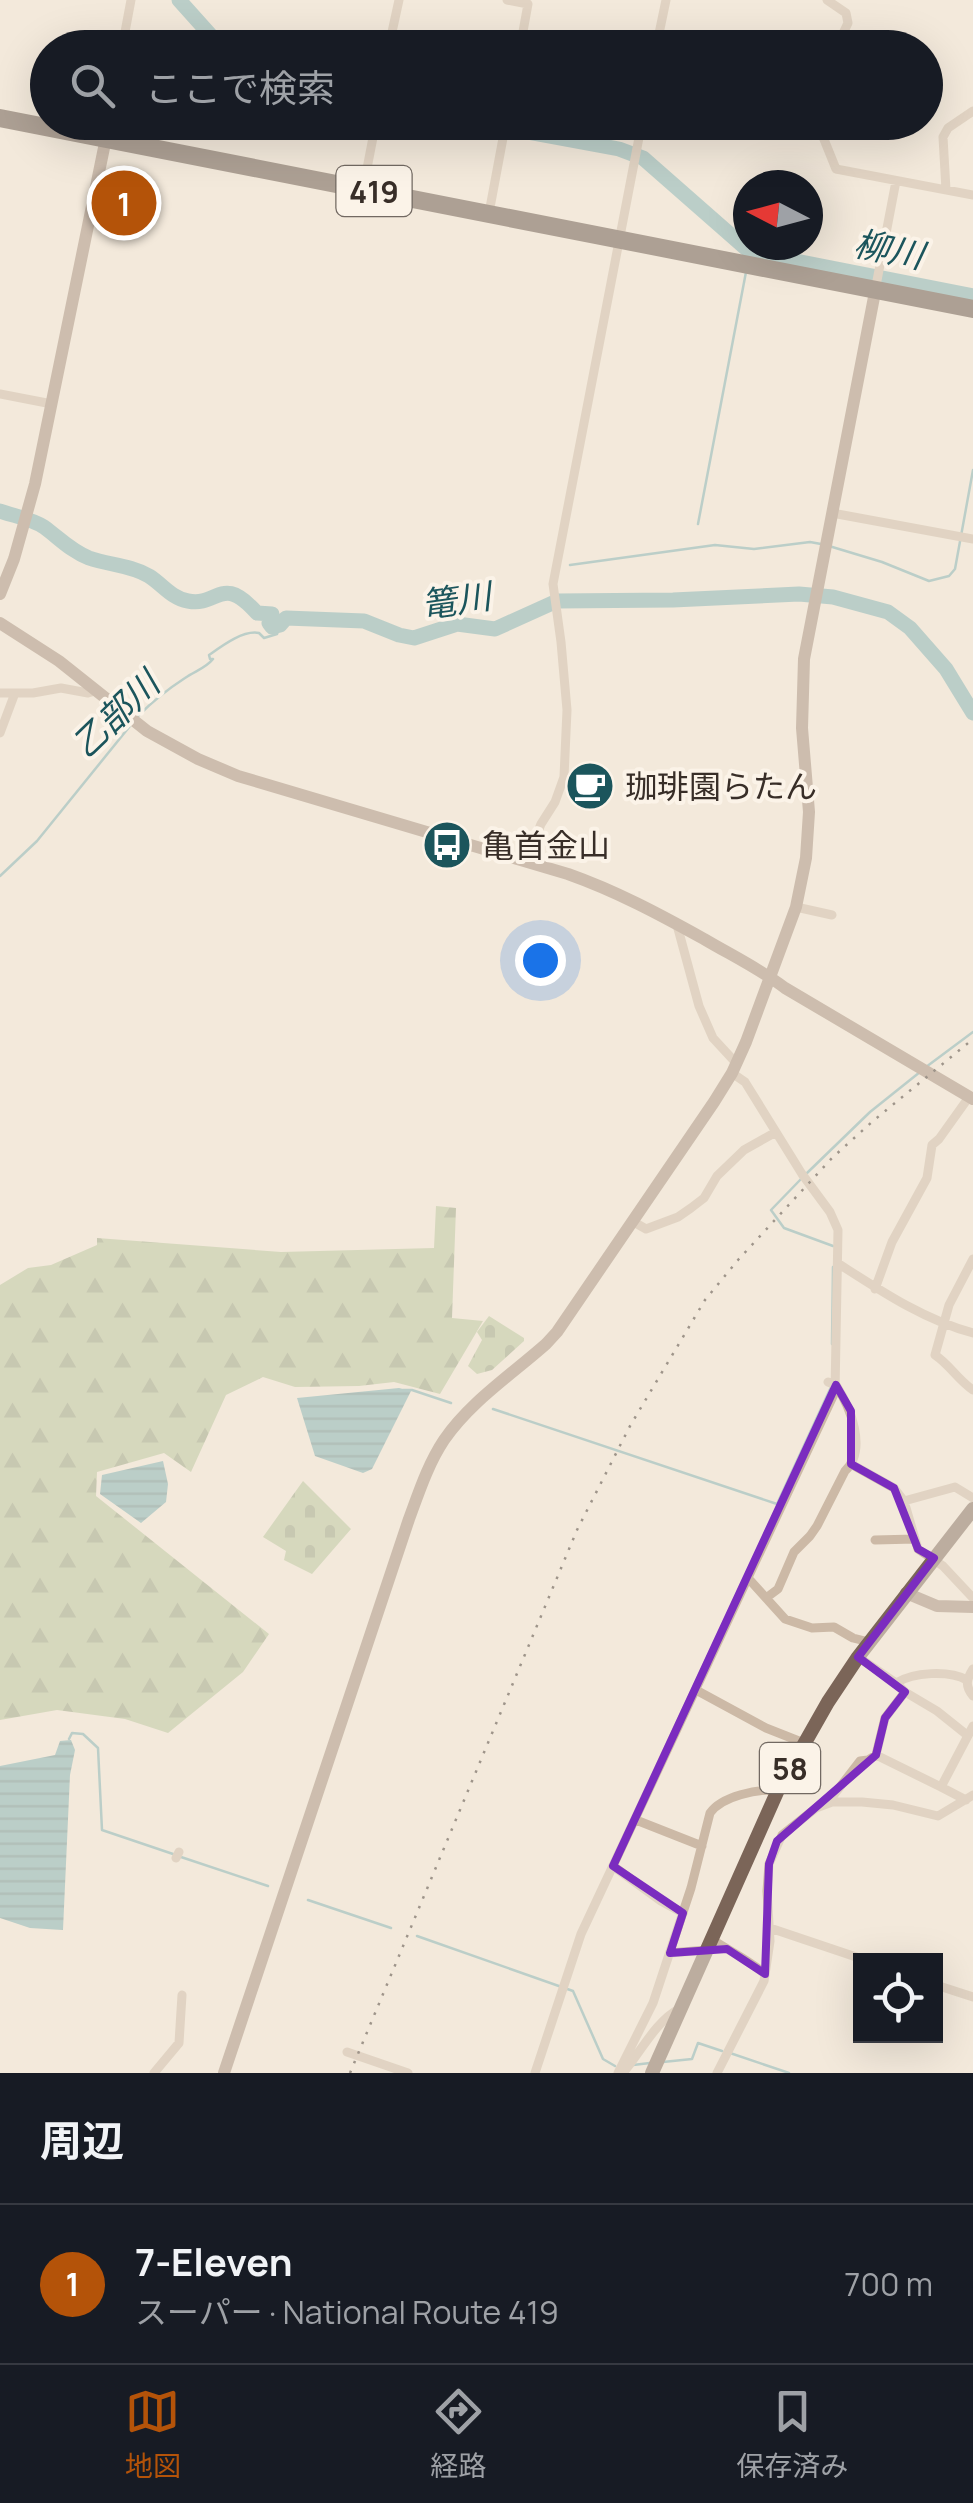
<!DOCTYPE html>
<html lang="ja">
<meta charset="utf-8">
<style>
:root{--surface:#171b24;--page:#242831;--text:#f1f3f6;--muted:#9ea1a6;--line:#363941;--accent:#b45309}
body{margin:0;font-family:Manrope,"Noto Sans JP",sans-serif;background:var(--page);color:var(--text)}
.controls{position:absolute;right:30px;bottom:30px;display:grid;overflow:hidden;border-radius:0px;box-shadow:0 10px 40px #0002}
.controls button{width:90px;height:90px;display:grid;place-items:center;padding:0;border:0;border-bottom:2px solid var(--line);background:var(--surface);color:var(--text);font:50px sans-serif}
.compass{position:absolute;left:733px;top:170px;width:90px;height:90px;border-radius:50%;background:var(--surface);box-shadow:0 10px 40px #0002;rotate:276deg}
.you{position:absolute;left:540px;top:960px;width:35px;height:35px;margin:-25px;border:8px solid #fff;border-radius:50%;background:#1a73e8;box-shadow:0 0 0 15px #1a73e833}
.badge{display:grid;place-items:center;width:65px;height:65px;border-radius:50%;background:var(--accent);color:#fff;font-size:32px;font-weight:700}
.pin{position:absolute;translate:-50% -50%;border:5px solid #fff;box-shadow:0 2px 10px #0006}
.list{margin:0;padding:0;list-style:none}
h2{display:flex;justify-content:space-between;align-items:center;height:130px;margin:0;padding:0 40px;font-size:42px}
h2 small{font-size:32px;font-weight:400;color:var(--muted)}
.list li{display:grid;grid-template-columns:65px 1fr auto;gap:30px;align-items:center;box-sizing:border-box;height:160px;padding:0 40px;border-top:2px solid var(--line)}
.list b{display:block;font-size:38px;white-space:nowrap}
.list p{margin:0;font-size:32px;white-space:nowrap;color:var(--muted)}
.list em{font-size:32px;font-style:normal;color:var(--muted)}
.icon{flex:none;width:55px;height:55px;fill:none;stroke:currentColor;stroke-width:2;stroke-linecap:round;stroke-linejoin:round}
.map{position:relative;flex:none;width:973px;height:2073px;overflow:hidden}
.search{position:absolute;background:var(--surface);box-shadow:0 10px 40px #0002;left:30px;right:30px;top:30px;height:110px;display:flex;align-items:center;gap:25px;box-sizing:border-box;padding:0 35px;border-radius:55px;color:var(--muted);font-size:38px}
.sheet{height:290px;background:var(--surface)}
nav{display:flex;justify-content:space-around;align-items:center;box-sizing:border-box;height:140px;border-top:2px solid var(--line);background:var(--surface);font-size:28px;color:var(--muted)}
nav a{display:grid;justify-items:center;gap:5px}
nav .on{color:var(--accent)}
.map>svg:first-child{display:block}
</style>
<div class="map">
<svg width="973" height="2073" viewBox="0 0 973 2073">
<defs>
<pattern id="forest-firs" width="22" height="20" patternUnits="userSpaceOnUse" patternTransform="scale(2.5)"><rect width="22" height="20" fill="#b4c39a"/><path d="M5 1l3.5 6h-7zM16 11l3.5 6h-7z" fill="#939f7e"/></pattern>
<pattern id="cemetery-stones" width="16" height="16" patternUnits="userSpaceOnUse" patternTransform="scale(2.5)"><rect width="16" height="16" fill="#b4c39a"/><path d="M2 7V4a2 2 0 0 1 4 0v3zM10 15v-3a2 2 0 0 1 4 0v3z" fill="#939f7e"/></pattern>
<pattern id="water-rules" width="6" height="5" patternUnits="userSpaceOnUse" patternTransform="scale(2.5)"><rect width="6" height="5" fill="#79adb2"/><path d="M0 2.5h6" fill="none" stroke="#648d91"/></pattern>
</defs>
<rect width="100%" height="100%" fill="#f3e9db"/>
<path fill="url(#forest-firs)" d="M436,1206l20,2 -4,110 31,3 -43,73 -46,-12 -35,4 -64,1 -32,-10 -37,18 -35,77 -27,-19 -67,19 -1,24 173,138 -26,38 -75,61 -43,-14 -68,-9 -57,10v-435l28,-17 23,-3 46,-20v-7l184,14 153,-4z"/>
<path fill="url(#cemetery-stones)" d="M489,1316l35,22v3l-32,29 -15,4 -9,-8 14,-26 -5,-8z
M303,1481l48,48 -39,45 -28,-14 2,-9 -23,-14z"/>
<path fill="url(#water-rules)" d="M399,1388l12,3 -39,78 -9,4 -48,-17 -18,-58z
M163,1461l5,23 -2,18 -25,21 -41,-29 2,-19z
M71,1740l4,10 -5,25 -7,155 -33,-2 -30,-10v-152l55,-11 5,-14z"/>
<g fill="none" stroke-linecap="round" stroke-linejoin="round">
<path stroke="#79adb2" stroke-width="2.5" d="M698,524l48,-252
M829,546l53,16 47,19 20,-5 6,-7 18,-99
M570,565l145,-20 39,4 56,-7 11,2
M138,716c14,-14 30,-27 47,-38 10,-7 21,-10 28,-19h-3l-1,-4c14,-10 34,-25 50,-22l5,5 13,-4 3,-9
M0,876l37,-35 93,-115
M926,1067l47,-35
M807,1173l63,-61 50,-40
M801,1179l-30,31 13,18 49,18
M832,1344l1,-77
M403,1390h9l39,13
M493,1409l284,95 54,-117
M69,1739l3,-6 11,1 15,14 4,82 71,24
M181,1857l87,29
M308,1900l83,28
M417,1936l156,55 30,68 12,7
M730,2053l59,20
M663,2062l29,-3 6,-16 24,8
M633,2065l17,-2"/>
<path stroke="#79adb2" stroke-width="15" d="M179,0l43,48
M474,122l145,27 24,9 107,94 223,44
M0,511c14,5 32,8 44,16 15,11 27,24 45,31 20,7 41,7 60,18 13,8 22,22 39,25 31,6 33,-28 69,12l15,1 -3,9 3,4 8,-2 6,-7 78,3 35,14 15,3 43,-14 38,5 62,-28 116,-1 126,-6 34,3 55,15 22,16 36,41 27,44"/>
<path stroke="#ccb9a6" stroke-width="9" d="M507,0l21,4 -8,44
M827,0l19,13 2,10 -12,25
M122,48l9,-48
M379,48l4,-8 9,-8 7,-32
M656,48l10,-48
M817,122l19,47 137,26
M363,189l13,-67
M946,190l-3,-53 5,-9 25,-17
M489,213l17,-91
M875,291l21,-110
M0,394l52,10
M832,513l141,26
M0,693h33l28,-5 27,5 7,-2
M0,733l15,-40
M526,861l15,-37 14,-22 9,-25 3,-67 -6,-68 -8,-58 89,-462
M796,907l36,8
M677,925l22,81 14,32 24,26
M632,1221l14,8 32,-12 13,-9 13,-10 13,-22 27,-26 32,-18
M973,1259l-24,46 -14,50c15,10 23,25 38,35
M839,1264c42,27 85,56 134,69
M875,1289l17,-47 35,-64 5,-33 7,-6 30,-42
M851,1464l43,24 10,13
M973,1498l-18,-11 -51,14 14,48 25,17 30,32
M875,1540l40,-1
M748,1578l18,20 12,-9 16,-37 16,-16 7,-10 28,-55c23,-22 5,-64 -9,-86l-8,-3
M766,1598l19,21 27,9 22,-1 19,11 16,4
M858,1657l38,26 9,9 32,19 30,24
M973,1669c-7,11 -8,17 0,27
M896,1683c17,-11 53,-13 71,-3
M696,1690l70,38 38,15
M876,1755l9,-37 20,-26
M966,1800l-25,-13 32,-61
M832,1802l1,-6 27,-35 8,-1 8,-5 65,32
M636,1820l66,26
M176,1858l3,-6
M613,1866l48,35 22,12
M770,1928l95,32
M713,1940c18,12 36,20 52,34
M670,1953l37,-3
M936,1985l37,12
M347,2052l61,21
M154,2073l25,-30 3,-48
M535,2073l46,-139 254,-542 3,-162 -8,-18 -28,-38 -57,-92 -13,-9
M618,2073l35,-70 38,-115 19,-75c12,-17 47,-24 68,-23
M623,2073c17,-20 33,-52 56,-64
M717,2073l47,-92 6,-40 -3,-50 2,-27 13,-29 34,-27 16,-6h30l31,3 45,11 35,-21"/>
<path stroke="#a08878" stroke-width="12" d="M0,594l14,-35 21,-75 71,-346
M0,623l59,38 88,70 51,28 40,17 330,98c48,17 91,40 136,65 27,16 56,30 81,49l188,111
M906,1593l31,13 36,1
M224,2073l185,-554c10,-27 19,-55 35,-79 26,-38 67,-65 102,-96l11,-12 157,-230 18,-29 14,-31 50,-135 10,-49 3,-46 -7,-84 2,-69 71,-367"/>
<path stroke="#7b6558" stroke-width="14" d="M652,2073l126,-283 50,-88 30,-45 115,-148"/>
<path stroke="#5a483e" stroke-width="18" d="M0,118l973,191"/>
<path stroke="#382e28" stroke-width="2.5" stroke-dasharray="2.5 8" stroke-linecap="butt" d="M350,2073l227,-543 53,-104 75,-126 33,-40 94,-102 41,-37 100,-82"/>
</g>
<path d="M0 0H973V2073H0ZM836,1385l15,26v53l43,24 24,61 16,9 -76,99 47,35 -20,26 -9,37 -99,86 -8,23 -4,110 -38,-25 -57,4 13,-40 -70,-47z" fill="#f3e9db" fill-opacity=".55" fill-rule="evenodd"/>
<path fill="none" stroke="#7b2cbf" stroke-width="8" stroke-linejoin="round" d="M836,1385l15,26v53l43,24 24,61 16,9 -76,99 47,35 -20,26 -9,37 -99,86 -8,23 -4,110 -38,-25 -57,4 13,-40 -70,-47z"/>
<defs>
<g id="cafe-disc" transform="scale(2.5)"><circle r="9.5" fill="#1b555c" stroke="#fbf3e8"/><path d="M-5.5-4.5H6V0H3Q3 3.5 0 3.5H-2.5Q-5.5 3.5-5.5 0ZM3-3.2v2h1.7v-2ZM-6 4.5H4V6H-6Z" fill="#fff"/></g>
<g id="bus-disc" transform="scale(2.5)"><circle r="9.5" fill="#1b555c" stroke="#fbf3e8"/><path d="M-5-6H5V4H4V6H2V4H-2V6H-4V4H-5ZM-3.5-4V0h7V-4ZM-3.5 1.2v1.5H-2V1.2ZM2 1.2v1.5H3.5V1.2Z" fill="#fff"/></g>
</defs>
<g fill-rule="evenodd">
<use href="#cafe-disc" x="590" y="786"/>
<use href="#bus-disc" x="447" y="845"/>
</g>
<g text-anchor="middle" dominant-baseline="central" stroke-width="8" stroke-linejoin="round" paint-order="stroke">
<g fill="#fbf3e8" stroke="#726962" stroke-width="2.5">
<rect x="336.5" y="166" width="75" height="50" rx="8"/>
<rect x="760" y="1743" width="60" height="50" rx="8"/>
</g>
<g font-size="30" font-weight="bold" fill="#382e28">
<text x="374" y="191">419</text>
<text x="790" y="1768">58</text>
</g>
<g font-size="32" fill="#382e28" stroke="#fbf3e8" text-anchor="start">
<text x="625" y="786">珈琲園らたん</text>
<text x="482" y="845">亀首金山</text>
</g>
<g font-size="35" font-style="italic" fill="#1b555c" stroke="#fbf3e8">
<text transform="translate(889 249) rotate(11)">柳川</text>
<text transform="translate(456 600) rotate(-8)">篭川</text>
<text transform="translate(115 714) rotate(-44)">乙部川</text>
</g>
</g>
</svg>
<div class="controls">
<button><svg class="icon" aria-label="locate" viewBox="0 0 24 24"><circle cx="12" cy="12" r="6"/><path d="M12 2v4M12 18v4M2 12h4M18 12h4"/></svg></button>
</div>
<svg class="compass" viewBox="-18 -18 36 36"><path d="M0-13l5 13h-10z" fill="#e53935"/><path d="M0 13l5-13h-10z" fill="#9ea1a6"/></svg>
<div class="you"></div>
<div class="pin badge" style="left:124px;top:203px">1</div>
<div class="search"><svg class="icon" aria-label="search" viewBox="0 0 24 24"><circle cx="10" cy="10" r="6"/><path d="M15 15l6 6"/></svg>ここで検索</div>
</div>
<section class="sheet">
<h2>周辺<small></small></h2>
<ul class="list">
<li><span class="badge">1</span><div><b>7-Eleven</b><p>スーパー · National Route 419</p></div><em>700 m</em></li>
</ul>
</section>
<nav>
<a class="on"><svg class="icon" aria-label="map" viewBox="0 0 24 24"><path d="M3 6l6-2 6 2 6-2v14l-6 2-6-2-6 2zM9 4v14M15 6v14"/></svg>地図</a>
<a><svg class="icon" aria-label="directions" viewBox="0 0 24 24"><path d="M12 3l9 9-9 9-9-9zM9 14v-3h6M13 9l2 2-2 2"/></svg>経路</a>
<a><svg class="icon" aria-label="saved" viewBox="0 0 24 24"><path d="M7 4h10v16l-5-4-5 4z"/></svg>保存済み</a>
</nav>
